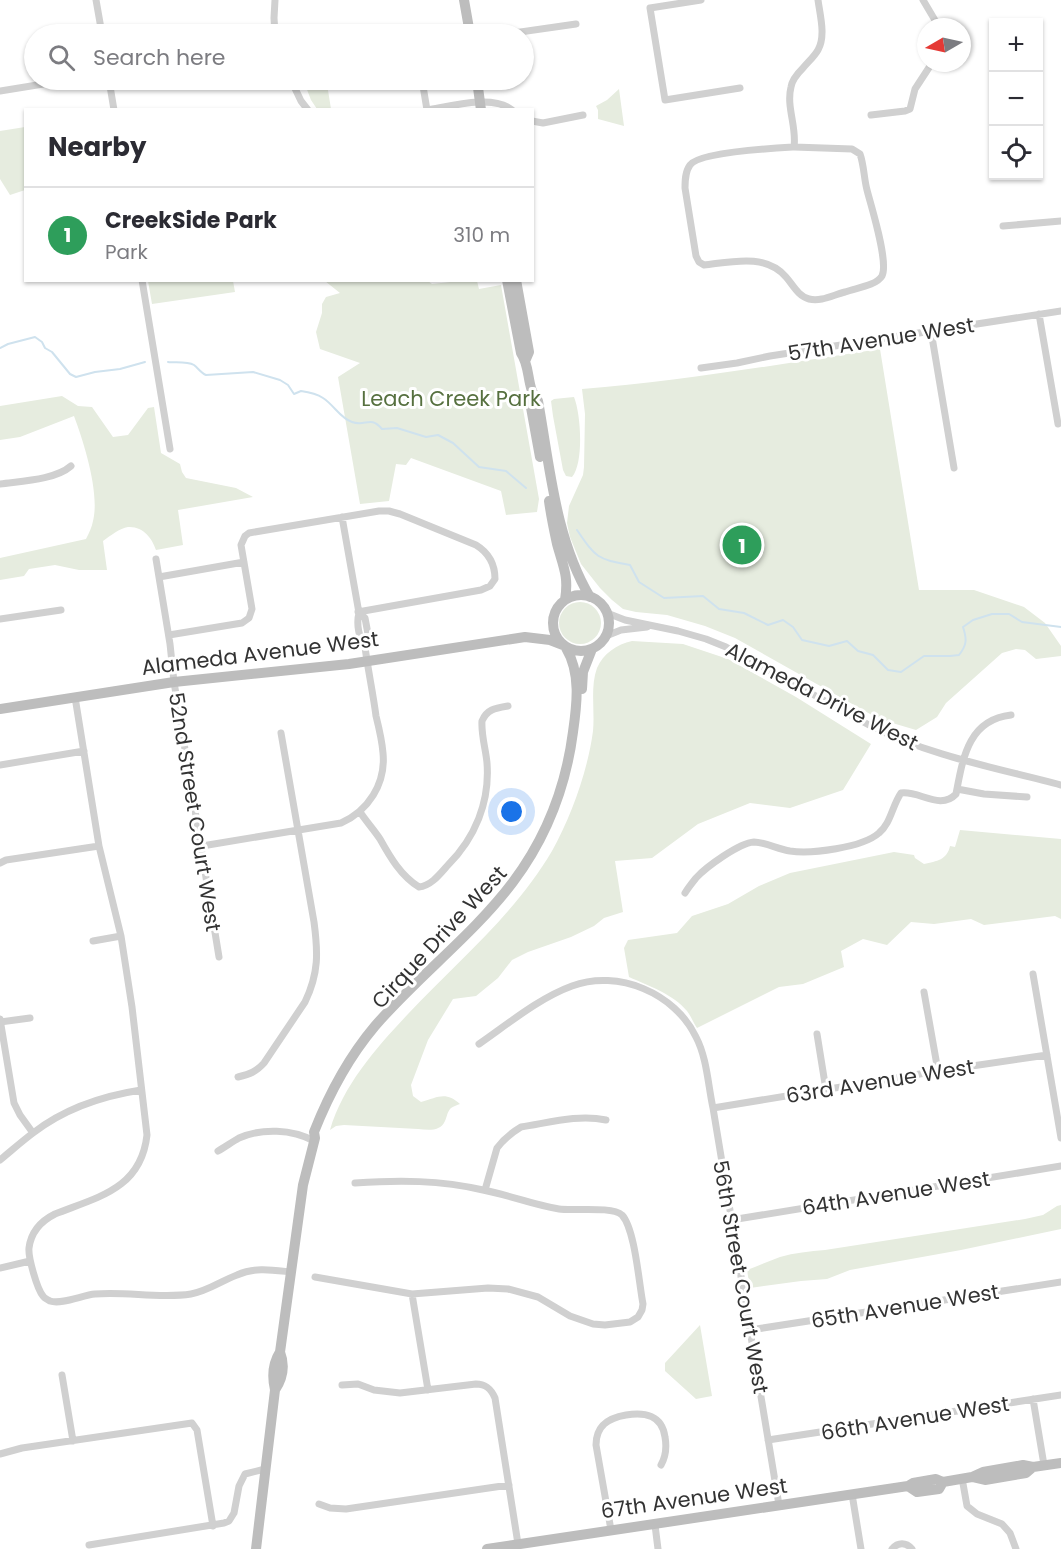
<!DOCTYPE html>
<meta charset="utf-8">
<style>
:root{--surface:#fff;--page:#f7f7f7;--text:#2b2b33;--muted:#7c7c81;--line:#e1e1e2;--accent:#d93025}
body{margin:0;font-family:Poppins,sans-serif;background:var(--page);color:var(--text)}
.controls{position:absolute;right:18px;top:18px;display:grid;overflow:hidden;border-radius:0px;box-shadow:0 2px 4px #0004}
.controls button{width:54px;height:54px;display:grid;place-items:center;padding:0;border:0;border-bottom:2px solid var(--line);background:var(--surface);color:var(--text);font:30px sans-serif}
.compass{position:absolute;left:917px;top:18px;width:54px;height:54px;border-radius:50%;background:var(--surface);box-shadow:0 2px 4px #0004;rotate:261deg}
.you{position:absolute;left:512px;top:812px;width:21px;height:21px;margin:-15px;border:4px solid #fff;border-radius:50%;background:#1a73e8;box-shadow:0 0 0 9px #1a73e833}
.badge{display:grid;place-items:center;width:39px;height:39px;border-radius:50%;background:var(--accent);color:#fff;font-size:20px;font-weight:700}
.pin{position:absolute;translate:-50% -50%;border:3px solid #fff;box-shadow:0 2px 6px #0006}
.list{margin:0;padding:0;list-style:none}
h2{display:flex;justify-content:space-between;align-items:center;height:78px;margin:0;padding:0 24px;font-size:26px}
h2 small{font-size:20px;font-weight:400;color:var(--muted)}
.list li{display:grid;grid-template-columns:39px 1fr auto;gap:18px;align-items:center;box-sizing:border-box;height:96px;padding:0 24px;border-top:2px solid var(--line)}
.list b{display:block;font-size:22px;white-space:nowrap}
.list p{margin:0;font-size:20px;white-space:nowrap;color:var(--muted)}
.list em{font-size:20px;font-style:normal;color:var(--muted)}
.icon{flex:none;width:33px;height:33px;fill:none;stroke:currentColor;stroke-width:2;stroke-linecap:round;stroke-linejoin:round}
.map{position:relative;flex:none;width:1061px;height:1549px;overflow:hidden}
.search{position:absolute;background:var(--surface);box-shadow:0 2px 4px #0004;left:24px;top:24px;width:510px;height:66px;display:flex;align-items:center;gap:15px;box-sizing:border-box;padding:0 21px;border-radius:33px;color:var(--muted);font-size:22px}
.panel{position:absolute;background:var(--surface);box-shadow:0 2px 4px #0004;left:24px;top:108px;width:510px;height:174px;border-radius:0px}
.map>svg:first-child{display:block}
</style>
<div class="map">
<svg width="1061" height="1549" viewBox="0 0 1061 1549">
<rect width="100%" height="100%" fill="#fff"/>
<path fill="#e6ecdf" d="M327,84l4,25h-14l-6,-9 -5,-13z
M619,89l5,37 -26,-7v-9l-2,-4 11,-6z
M25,127v63l-15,5 -10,-16v-48z
M148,281h85l2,11 -83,12z
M428,281l4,3 28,-3h17l2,8 22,-4 38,214 -2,13 -31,3 -5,-24 -90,-33 -5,7 -10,-1 -7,37 -29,3 -22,-127 22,-14 -40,-14 -4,-17 6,-19v-9l4,-7 14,-4 -15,-12z
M880,349l39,241h55l50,17 21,16 16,23v10l-25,3 -11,-9 -9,-1 -14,4 -56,50 -9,14 -21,13 -37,-11 -144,-81 -30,-12 -38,-11 -31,-3 -13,-3 -11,-9 -12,-12 -19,-24 -11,-27 -3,-14 2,-17 14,-31 1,-8 1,-53 -3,-25c100,-8 199,-25 298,-40z
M62,396l16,10 14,1 21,30 15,-2 20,-27 6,-1 7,46 19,11 2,8 4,6 50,10 17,9 -75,13 5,35 -27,5c-4,-12 -13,-24 -28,-23 -8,1 -18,9 -25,14l4,29h-28l-24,-5 -26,4 -5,7 -24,4v-22l86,-19c3,-6 6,-12 7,-18 7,-28 -9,-78 -19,-105l-54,21 -20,3v-34z
M574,397c7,17 10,66 -2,80l-6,-1 -3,-6 -10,-54 -2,-15 3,-2z
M559 623a21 21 0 1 1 42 0a21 21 0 1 1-42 0Z
M632,641l51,3 45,15 68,38 75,47 -28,46 -53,18 -40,-5 -52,21 -46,34 -37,3 8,51 -19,6 -10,8 -23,11 -43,15 -16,8 -14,18 -22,18 -23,3 -25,41 -17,45 2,11 8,6c17,-5 25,-11 39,2 -3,1 -6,2 -9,4 -4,4 -4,9 -6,13 -5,11 -17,9 -27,8l-74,-4 -8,1 -6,4c13,-45 47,-83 78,-116 50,-53 107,-100 144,-163 19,-34 36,-81 41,-120 2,-20 -3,-44 4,-63 6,-14 20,-24 35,-27z
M960,830l101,9v80l-6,-3 -71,9 -13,-6 -37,5 -23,-2 -24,23 -24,-6 -22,12 3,16 -41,17 -24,3 -82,41c-4,-6 -6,-12 -10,-17 -14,-17 -38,-25 -58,-34l-5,-29 4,-8 49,-7 15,-17 36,-12 31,-18 31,-13 104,-21 20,3 1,3 9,6c13,-3 23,-4 26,-18l5,1z
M1061,1205v24l-100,21 -111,20 -23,9 -26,2 -51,7 -3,-18c11,-4 22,-9 33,-13 14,-4 30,-6 45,-7l200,-31 18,-4 14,-9z
M700,1325l12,71 -16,3 -31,-28v-8z"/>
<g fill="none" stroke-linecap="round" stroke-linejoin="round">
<path stroke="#cfe2ee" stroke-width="2" d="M0,348l8,-4 27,-7 7,5 3,6 7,4 18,22 6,3 19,-5 25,-3 25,-7
M168,362c7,1 19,-1 26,3 4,3 7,8 12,10l47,-3 27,8 8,5 6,9 7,-3c7,1 16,3 22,7 11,7 17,20 29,24 14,5 18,-7 30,7l15,-1 29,9 12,-2 15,8 26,24 27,4 20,17
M577,530c19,28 20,29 53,35l9,17 25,16 39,-2 16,13 25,4 24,12 15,-5 10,7 9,13 27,6 18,-5 11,10 15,4 15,15 13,2 23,-16h26l9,-1c8,-10 8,-16 4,-28l10,-7 19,-6h17l13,8 39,5"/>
<path stroke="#d0d0d0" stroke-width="7" d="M96,0l6,34
M701,0l-51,8 15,92 75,-12
M923,0l16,27
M275,34l-1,-16 1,-18
M506,34l70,-10
M109,80l5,30
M291,80l10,21 7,9
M422,80l5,30
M0,91l68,-11
M428,110c23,-4 65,-16 84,0
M871,115l34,-4 5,-2 5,-20 17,-26
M532,121l11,2 40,-8
M794,147l58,2 8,5c4,11 4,25 7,36 4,16 22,72 15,86 -6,10 -27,12 -37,16 -12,3 -24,10 -36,7 -11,-3 -16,-14 -23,-22 -20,-24 -55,-15 -82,-12l-5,-3 -3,-6 -11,-68c0,-7 0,-16 5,-23 9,-13 86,-17 104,-18z
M794,147c3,-20 -8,-40 -3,-60 1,-7 7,-14 12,-19 5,-6 11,-11 15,-18 8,-14 2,-35 0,-50
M1003,226l58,-5
M142,280l28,169
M1039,314l19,110
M931,331l23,137
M701,368l36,-5 33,-7 291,-45
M0,484c21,-3 55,-4 71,-18
M156,559l14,85 4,38 45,275
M159,577l85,-15
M359,613l6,5 4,21 -4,8
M607,613l18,7 53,11 28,8 20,8 143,78c60,31 128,43 192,60
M0,619l61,-9
M169,635l73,-12 7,-5 3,-9 -11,-64 4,-9 4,-3 130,-22h10l11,3 76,31c13,8 19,19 19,34l-5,7 -9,4 -123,22
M606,636l15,-6 26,-3
M75,697l24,149 22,90 11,71 15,128c-6,54 -49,62 -92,79 -14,7 -24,18 -26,34 -1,9 8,41 14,48 1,2 5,4 7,5 11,4 33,-6 45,-7 31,-3 64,5 96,0 17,-3 30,-13 46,-19 18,-8 35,-5 54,-3
M0,765l84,-14
M957,789l27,5 43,3
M360,812c6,9 14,18 20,27 10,18 21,37 39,48 12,-1 21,-13 29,-22 27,-27 42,-63 39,-102 -1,-13 -6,-28 -5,-42 5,-12 14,-13 26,-15
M202,846l139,-23c27,-12 45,-39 42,-70 -1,-13 -4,-25 -7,-37 -3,-23 -8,-46 -11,-69 -6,-9 -9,-23 -6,-34l-17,-96
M0,863l6,-3 93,-14
M685,893c3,-5 7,-10 11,-15 10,-11 43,-35 58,-36 10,0 24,7 36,9 21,3 72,-3 89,-18 12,-10 13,-27 22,-40 18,-3 39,18 55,1 7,-36 12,-74 55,-79
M93,941l28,-5
M1033,974l28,164
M924,992l14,79
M0,1019l14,84 6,12 13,18
M0,1022l30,-4
M817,1034l9,56
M479,1044c29,-20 60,-46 93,-58 46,-17 103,7 124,51 11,21 12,48 17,71l66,397
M238,1077c12,-3 18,-5 26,-14l41,-61c14,-29 13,-50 9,-80l-33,-189
M713,1108l225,-37 109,-16
M218,1151c7,-4 14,-9 21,-13 23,-10 53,-9 75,3
M0,1160c11,-9 21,-18 33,-27 31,-24 69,-37 108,-43
M485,1190l12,-42c6,-8 14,-15 24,-21 27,-4 57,-13 85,-7
M731,1220l330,-54
M0,1268l30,-7
M315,1277l97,17 76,-6 20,1 30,8 32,19 23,8 12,1 25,-3 8,-5 4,-7 1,-6c-4,-20 -8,-75 -21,-89 -10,-9 -48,-4 -63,-6 -26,-4 -50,-14 -76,-19 -43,-10 -84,-10 -128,-7
M412,1294l16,96
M750,1330l311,-48
M62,1375l11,66
M342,1385l16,-1 16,6 26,3 76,-9c10,0 15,5 19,14l23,146
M1033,1399l11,66
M768,1440l293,-45
M0,1454l22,-6 170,-25 5,7 16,96
M962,1478l5,28 10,8 25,10 8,9 6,16
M852,1494l9,55
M319,1504l11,4 16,1 163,-24
M655,1525l3,24
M611,1530l-15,-85c0,-19 12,-27 30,-30 19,-3 36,0 39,22 2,11 1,19 -4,28
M89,1545l135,-22 5,-2 5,-8 5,-27 6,-12 20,-5
M892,1549c6,-7 14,-7 20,0"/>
<path stroke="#bdbdbd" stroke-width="10" d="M464,0l6,34
M477,80l4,30
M507,280l14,73c10,14 5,35 17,48 12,66 17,137 52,196
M516,280l13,72 -3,7
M533,396l-3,6 10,55
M549,501c2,15 5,29 8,43 6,22 12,32 8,56
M553 623a28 28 0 1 1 56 0a28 28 0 1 1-56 0Z
M582,689l1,-17 9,-23
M0,709l174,-27 175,-18 176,-27 25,3 13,5
M275,1390c8,-12 10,-25 5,-38
M972,1477l13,3 41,-7 7,-6
M908,1486l9,6 22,-3 4,-7
M256,1549l19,-159c-3,-13 -2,-27 5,-38l23,-167 12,-47 -1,-6c15,-38 34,-74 61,-106 43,-50 98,-91 138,-144 33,-44 53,-96 60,-150 4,-28 8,-59 -7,-84
M487,1549l421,-63 5,-3 23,-4 7,3 29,-5 11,-5 40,-7 10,2 28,-4"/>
</g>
<g text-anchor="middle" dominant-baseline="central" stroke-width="6" stroke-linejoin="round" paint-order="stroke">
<g font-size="21" fill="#333" stroke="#fff">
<text transform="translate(881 339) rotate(-9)">57th Avenue West</text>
<text transform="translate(260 653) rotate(-7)">Alameda Avenue West</text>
<text transform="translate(822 696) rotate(27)">Alameda Drive West</text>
<text transform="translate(195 812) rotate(81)">52nd Street Court West</text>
<text transform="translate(439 937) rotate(-47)">Cirque Drive West</text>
<text transform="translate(880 1081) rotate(-9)">63rd Avenue West</text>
<text transform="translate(896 1193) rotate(-9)">64th Avenue West</text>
<text transform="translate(741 1277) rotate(80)">56th Street Court West</text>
<text transform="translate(905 1306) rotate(-9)">65th Avenue West</text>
<text transform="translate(915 1418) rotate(-9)">66th Avenue West</text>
<text transform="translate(694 1498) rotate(-8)">67th Avenue West</text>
</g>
<g font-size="21" fill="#56703f" stroke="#fff">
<text x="451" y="398">Leach Creek Park</text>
</g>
</g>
</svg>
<div class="controls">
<button>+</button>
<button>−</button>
<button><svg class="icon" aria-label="locate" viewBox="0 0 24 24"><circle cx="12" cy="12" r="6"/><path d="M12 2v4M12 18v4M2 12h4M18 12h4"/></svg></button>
</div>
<svg class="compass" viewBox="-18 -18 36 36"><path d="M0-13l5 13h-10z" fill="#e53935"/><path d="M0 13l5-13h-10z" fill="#7c7c81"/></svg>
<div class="you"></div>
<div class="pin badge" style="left:742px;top:545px;background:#2e9e5b">1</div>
<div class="search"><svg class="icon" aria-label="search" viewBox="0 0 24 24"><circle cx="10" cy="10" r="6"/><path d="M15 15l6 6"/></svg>Search here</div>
<section class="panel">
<h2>Nearby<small></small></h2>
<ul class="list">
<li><span class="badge" style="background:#2e9e5b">1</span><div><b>CreekSide Park</b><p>Park</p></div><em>310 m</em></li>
</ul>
</section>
</div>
